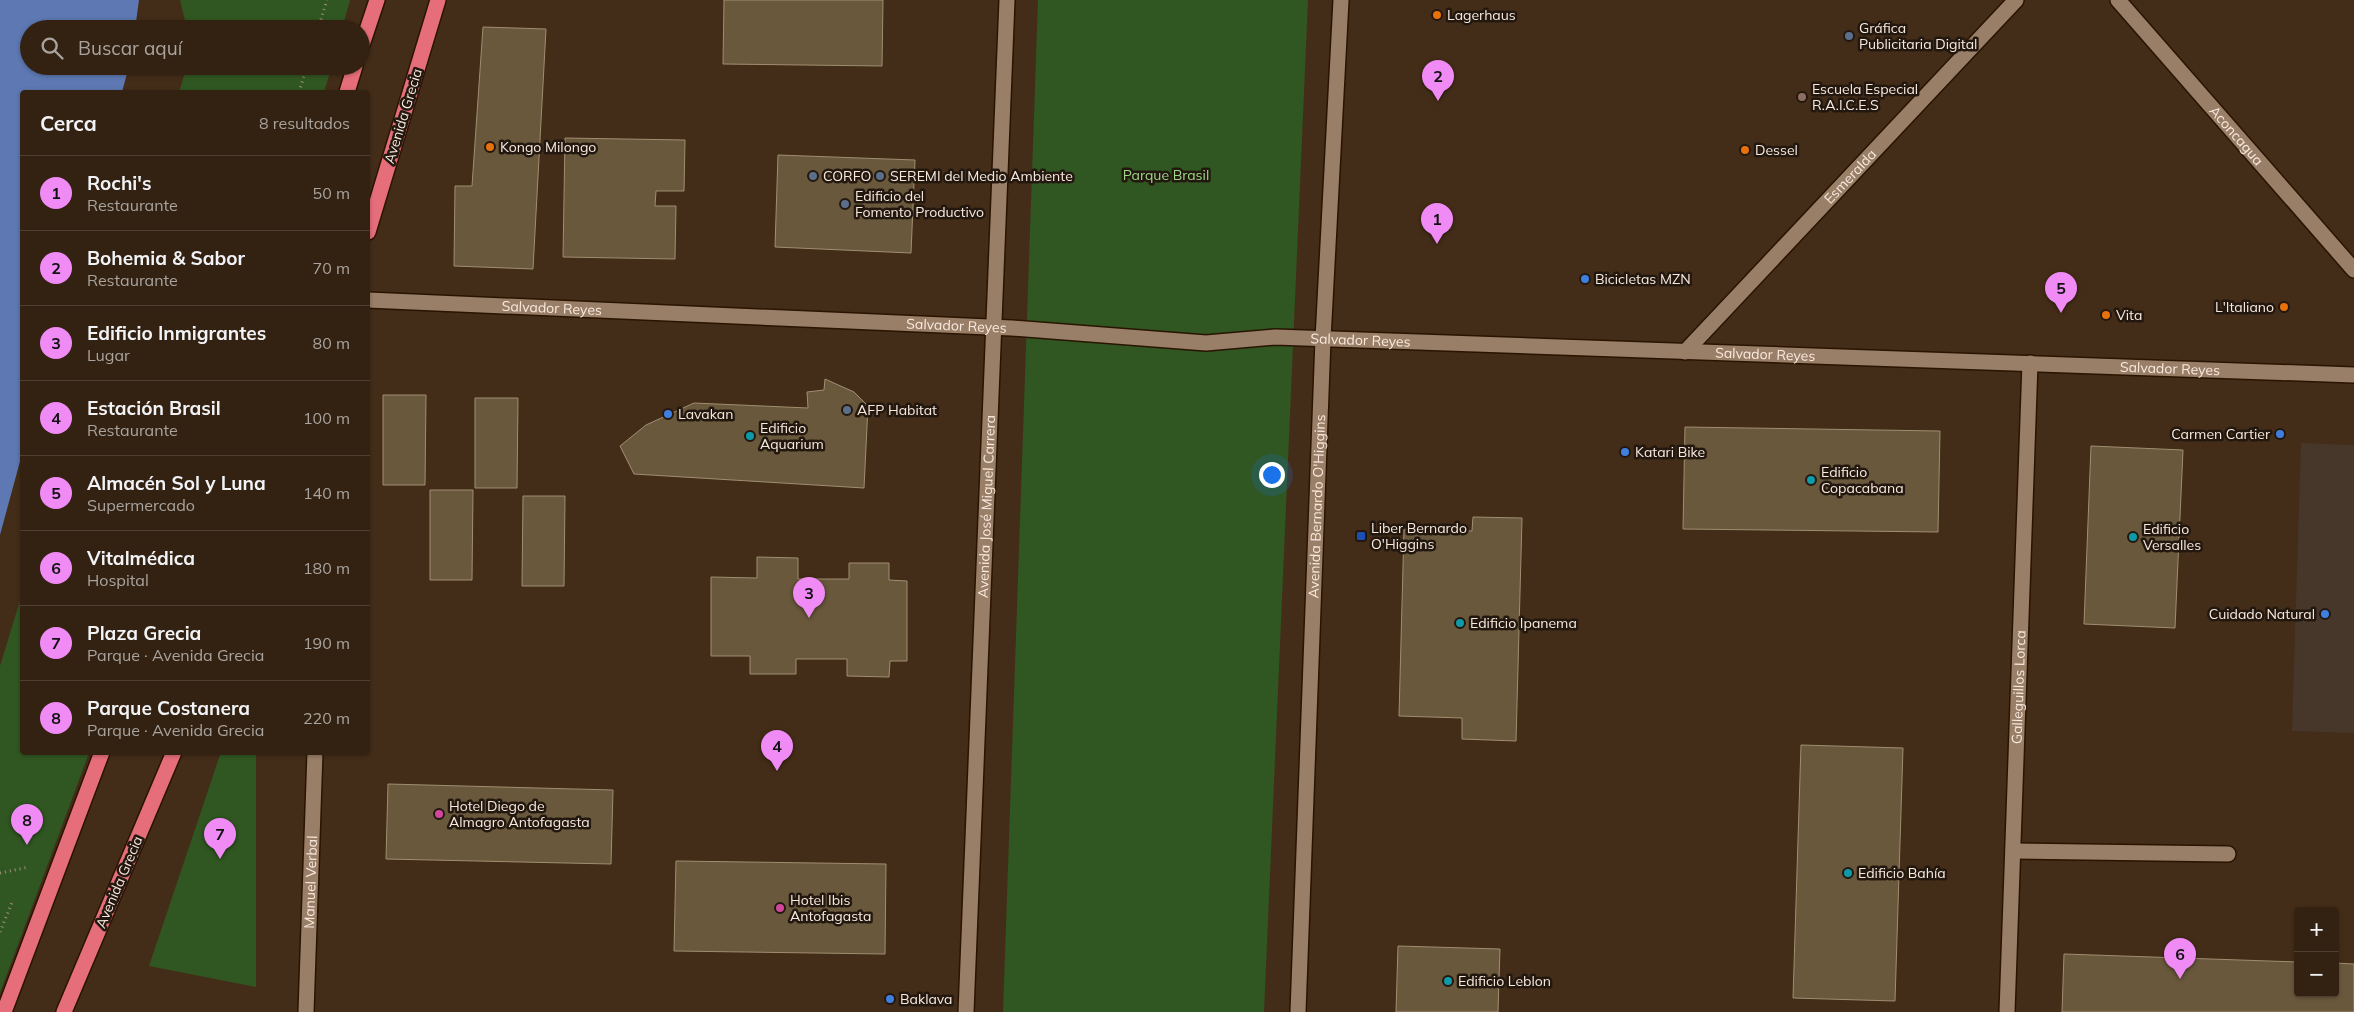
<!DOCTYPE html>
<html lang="es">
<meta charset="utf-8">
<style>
:root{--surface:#332212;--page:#3e2f20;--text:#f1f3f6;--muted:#a9a49f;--line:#4e3f32;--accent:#f08bf5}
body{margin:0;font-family:Mulish,sans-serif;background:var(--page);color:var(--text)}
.controls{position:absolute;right:15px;bottom:15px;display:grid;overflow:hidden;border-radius:5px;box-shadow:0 1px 4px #0004}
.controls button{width:45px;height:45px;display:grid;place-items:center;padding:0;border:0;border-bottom:1px solid var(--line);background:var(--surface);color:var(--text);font:25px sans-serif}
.you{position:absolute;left:1271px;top:474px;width:18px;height:18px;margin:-12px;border:4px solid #fff;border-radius:50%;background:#1a73e8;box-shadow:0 0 0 8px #1a73e833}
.badge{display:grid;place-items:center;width:32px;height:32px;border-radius:50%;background:var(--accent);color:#111;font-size:16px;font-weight:700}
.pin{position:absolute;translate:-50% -41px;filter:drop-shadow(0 1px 2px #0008)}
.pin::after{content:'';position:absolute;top:26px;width:18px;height:15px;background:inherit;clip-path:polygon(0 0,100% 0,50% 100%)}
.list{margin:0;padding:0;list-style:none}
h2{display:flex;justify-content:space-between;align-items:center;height:65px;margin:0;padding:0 20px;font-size:21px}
h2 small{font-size:16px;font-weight:400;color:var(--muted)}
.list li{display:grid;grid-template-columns:32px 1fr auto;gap:15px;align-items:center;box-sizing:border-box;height:75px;padding:0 20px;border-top:1px solid var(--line)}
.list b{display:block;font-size:19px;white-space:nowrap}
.list p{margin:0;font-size:16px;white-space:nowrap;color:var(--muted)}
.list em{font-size:16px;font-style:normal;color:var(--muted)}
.icon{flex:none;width:28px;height:28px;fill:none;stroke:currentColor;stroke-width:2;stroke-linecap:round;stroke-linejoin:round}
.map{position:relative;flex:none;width:2354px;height:1012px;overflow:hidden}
.search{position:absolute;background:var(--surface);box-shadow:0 1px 4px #0004;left:20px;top:20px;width:350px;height:55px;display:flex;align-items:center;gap:12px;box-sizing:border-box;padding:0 18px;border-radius:28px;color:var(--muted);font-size:19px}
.panel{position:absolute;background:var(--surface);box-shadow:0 1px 4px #0004;left:20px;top:90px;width:350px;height:665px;border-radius:5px}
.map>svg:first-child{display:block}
</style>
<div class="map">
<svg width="2354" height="1012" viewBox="0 0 2354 1012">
<rect width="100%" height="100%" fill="#442d18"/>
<path fill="#46372a" d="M2301,443l53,2v288l-62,-2z"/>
<path fill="#305721" d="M180,0h170l-8,29h-155z
M1038,0h270l-44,1012h-261z
M187,66h145l-8,26h-145z
M22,594v158l67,1 -89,240v-327z
M221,752l35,1v234l-107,-21z"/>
<path fill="#5d78b2" d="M0,0h139l-4,29h-106v37h100l-7,26h-100v362l-22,81z"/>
<path fill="#69583c" stroke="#a08e71" d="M724,0h159l-1,66 -159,-2z
M483,27l63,2 -13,240 -79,-3 1,-80h17z
M565,138l120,2 -1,51h-28l-1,15h21l-1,53 -112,-2z
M778,155l137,5 -4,93 -136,-6z
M825,379l29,13 14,14 -4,82 -230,-14 -14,-28 26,-21 48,-22 114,5 -1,-16 17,-2z
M383,395h43l-1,90h-42z
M475,398h43l-1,90h-42z
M1685,427l255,4 -2,101 -255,-3z
M2091,446l92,4 -8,178 -91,-4z
M430,490h43l-1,90h-42z
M523,496h42l-1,90h-42z
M1473,517l49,1 -6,223 -54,-2v-21l-63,-2 5,-187 68,2z
M757,557l41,1v21h51v-16h40v17l18,1v80h-17l-1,16 -42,-1v-17h-51v15h-46v-18h-39v-79l46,1z
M1801,745l102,3 -8,253 -102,-3z
M388,784l225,6 -2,74 -225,-5z
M676,861l210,3 -1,90 -211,-3z
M1398,946l102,3 -2,63h-102z
M2064,954l234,8v31h37v-30l19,1v48h-292z"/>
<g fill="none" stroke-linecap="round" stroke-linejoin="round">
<g stroke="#291402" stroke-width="18">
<path id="service" d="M2013,851l215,3"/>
</g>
<g stroke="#291402" stroke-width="18">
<g id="minor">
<path id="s1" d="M2118,0l236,270"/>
<path id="s2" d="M1685,352l331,-352"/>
<path id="s3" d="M306,1012l9,-260"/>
<path id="s4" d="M2007,1012l23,-649"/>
</g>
</g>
<g stroke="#291402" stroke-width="18">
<g id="tertiary">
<path id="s5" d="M368,300l644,28 194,15 69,-6 1079,38"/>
</g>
</g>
<g stroke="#291402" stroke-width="18">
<g id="secondary">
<path id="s6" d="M966,1012l41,-1012"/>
<path id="s7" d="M1298,1012l25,-673 18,-339"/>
</g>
</g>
<g stroke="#291402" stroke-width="18">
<path id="trunk" d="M361,48l16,-48
M347,92l8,-26
M368,232l70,-232
M4,1012l98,-260
M64,1012l110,-260"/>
</g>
<path stroke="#a08d7c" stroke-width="3" stroke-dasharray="1 4" stroke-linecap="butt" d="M318,29l9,-29
M299,92l8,-26
M0,873l29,-6
M0,932l13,-32"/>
<use href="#service" stroke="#997e68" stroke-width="15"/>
<use href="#minor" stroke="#997e68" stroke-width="15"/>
<use href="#tertiary" stroke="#997e68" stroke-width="15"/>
<use href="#secondary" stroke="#997e68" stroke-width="15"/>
<use href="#trunk" stroke="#e66e7a" stroke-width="15"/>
</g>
<g fill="#e8710a" stroke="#22180f" stroke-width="2">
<circle cx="1437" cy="15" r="5"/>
<circle cx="490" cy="147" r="5"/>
<circle cx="1745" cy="150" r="5"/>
<circle cx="2284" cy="307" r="5"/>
<circle cx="2106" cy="315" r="5"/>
</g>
<g fill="#5c6f8a" stroke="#22180f" stroke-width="2">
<circle cx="1849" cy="36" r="5"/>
<circle cx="813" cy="176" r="5"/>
<circle cx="880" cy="176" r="5"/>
<circle cx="845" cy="204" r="5"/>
<circle cx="847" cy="410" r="5"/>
</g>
<circle fill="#8d6e63" stroke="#22180f" stroke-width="2" cx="1802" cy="97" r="5"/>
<g fill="#3f7fe0" stroke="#22180f" stroke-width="2">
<circle cx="1585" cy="279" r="5"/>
<circle cx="668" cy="414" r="5"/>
<circle cx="2280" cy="434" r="5"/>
<circle cx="1625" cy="452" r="5"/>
<circle cx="2325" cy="614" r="5"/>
<circle cx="890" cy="999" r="5"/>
</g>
<g fill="#0f9aa8" stroke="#22180f" stroke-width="2">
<circle cx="750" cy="436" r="5"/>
<circle cx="1811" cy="480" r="5"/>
<circle cx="2133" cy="537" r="5"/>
<circle cx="1460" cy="623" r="5"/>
<circle cx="1848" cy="873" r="5"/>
<circle cx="1448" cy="981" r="5"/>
</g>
<rect fill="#1a4fb4" stroke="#22180f" stroke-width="2" x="1356" y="531" width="10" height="10" rx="2.5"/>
<g fill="#d1479c" stroke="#22180f" stroke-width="2">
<circle cx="439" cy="814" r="5"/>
<circle cx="780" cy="908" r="5"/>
</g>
<g text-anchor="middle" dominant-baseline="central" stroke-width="5" stroke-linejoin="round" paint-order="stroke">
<g font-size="14" fill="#f9e9dd" stroke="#22180f" text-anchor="start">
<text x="1447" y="15">Lagerhaus</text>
<text x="1859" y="28">Gráfica<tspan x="1859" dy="16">Publicitaria Digital</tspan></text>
<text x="1812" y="89">Escuela Especial<tspan x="1812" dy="16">R.A.I.C.E.S</tspan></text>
<text x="500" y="147">Kongo Milongo</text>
<text x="1755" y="150">Dessel</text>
<text x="823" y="176">CORFO</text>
<text x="890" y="176">SEREMI del Medio Ambiente</text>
<text x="855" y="196">Edificio del<tspan x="855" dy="16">Fomento Productivo</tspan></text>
<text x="1595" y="279">Bicicletas MZN</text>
<text x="2274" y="307" text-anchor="end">L'Italiano</text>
<text x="2116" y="315">Vita</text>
<text x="857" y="410">AFP Habitat</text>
<text x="678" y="414">Lavakan</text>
<text x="760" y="428">Edificio<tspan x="760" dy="16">Aquarium</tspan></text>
<text x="2270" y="434" text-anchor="end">Carmen Cartier</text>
<text x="1635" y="452">Katari Bike</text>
<text x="1821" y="472">Edificio<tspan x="1821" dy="16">Copacabana</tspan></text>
<text x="1371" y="528">Liber Bernardo<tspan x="1371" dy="16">O'Higgins</tspan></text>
<text x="2143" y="529">Edificio<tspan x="2143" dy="16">Versalles</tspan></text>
<text x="2315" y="614" text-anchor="end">Cuidado Natural</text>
<text x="1470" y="623">Edificio Ipanema</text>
<text x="449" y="806">Hotel Diego de<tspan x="449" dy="16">Almagro Antofagasta</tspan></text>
<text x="1858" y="873">Edificio Bahía</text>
<text x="790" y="900">Hotel Ibis<tspan x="790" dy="16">Antofagasta</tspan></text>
<text x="1458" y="981">Edificio Leblon</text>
<text x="900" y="999">Baklava</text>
</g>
<g font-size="14" fill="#f9e9dd" stroke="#22180f">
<text transform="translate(403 116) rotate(-73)">Avenida Grecia</text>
<text stroke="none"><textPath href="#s1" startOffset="180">Aconcagua</textPath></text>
<text stroke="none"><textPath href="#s2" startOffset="241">Esmeralda</textPath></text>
<text stroke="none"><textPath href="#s5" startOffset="184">Salvador Reyes</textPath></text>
<text stroke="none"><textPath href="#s5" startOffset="589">Salvador Reyes</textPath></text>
<text stroke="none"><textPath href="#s5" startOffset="994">Salvador Reyes</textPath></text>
<text stroke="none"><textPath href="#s5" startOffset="1399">Salvador Reyes</textPath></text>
<text stroke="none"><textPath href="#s5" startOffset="1804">Salvador Reyes</textPath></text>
<text stroke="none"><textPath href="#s6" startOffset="506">Avenida José Miguel Carrera</textPath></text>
<text stroke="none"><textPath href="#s7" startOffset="506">Avenida Bernardo O'Higgins</textPath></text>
<text stroke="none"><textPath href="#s4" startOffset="325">Galleguillos Lorca</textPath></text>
<text transform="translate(119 882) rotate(-67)">Avenida Grecia</text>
<text stroke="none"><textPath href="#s3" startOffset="130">Manuel Verbal</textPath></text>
</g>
<g font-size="14" fill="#9cd887" stroke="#22180f">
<text x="1166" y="175">Parque Brasil</text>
</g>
</g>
</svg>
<div class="controls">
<button>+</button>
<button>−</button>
</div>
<div class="you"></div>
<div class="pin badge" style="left:1437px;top:244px">1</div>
<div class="pin badge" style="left:1438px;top:101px">2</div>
<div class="pin badge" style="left:809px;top:618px">3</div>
<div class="pin badge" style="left:777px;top:771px">4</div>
<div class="pin badge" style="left:2061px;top:313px">5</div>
<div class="pin badge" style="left:2180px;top:979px">6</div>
<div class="pin badge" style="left:220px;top:859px">7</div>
<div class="pin badge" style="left:27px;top:845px">8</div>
<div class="search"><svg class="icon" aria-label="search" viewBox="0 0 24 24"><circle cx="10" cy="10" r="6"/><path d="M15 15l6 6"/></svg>Buscar aquí</div>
<section class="panel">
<h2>Cerca<small>8 resultados</small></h2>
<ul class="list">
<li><span class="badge">1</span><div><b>Rochi's</b><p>Restaurante</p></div><em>50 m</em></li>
<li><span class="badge">2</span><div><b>Bohemia &amp; Sabor</b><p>Restaurante</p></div><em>70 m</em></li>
<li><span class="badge">3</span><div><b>Edificio Inmigrantes</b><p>Lugar</p></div><em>80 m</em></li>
<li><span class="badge">4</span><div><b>Estación Brasil</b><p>Restaurante</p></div><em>100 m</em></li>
<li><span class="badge">5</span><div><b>Almacén Sol y Luna</b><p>Supermercado</p></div><em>140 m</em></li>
<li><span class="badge">6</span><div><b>Vitalmédica</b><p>Hospital</p></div><em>180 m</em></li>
<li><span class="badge">7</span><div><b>Plaza Grecia</b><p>Parque · Avenida Grecia</p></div><em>190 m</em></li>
<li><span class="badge">8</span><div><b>Parque Costanera</b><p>Parque · Avenida Grecia</p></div><em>220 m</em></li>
</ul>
</section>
</div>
